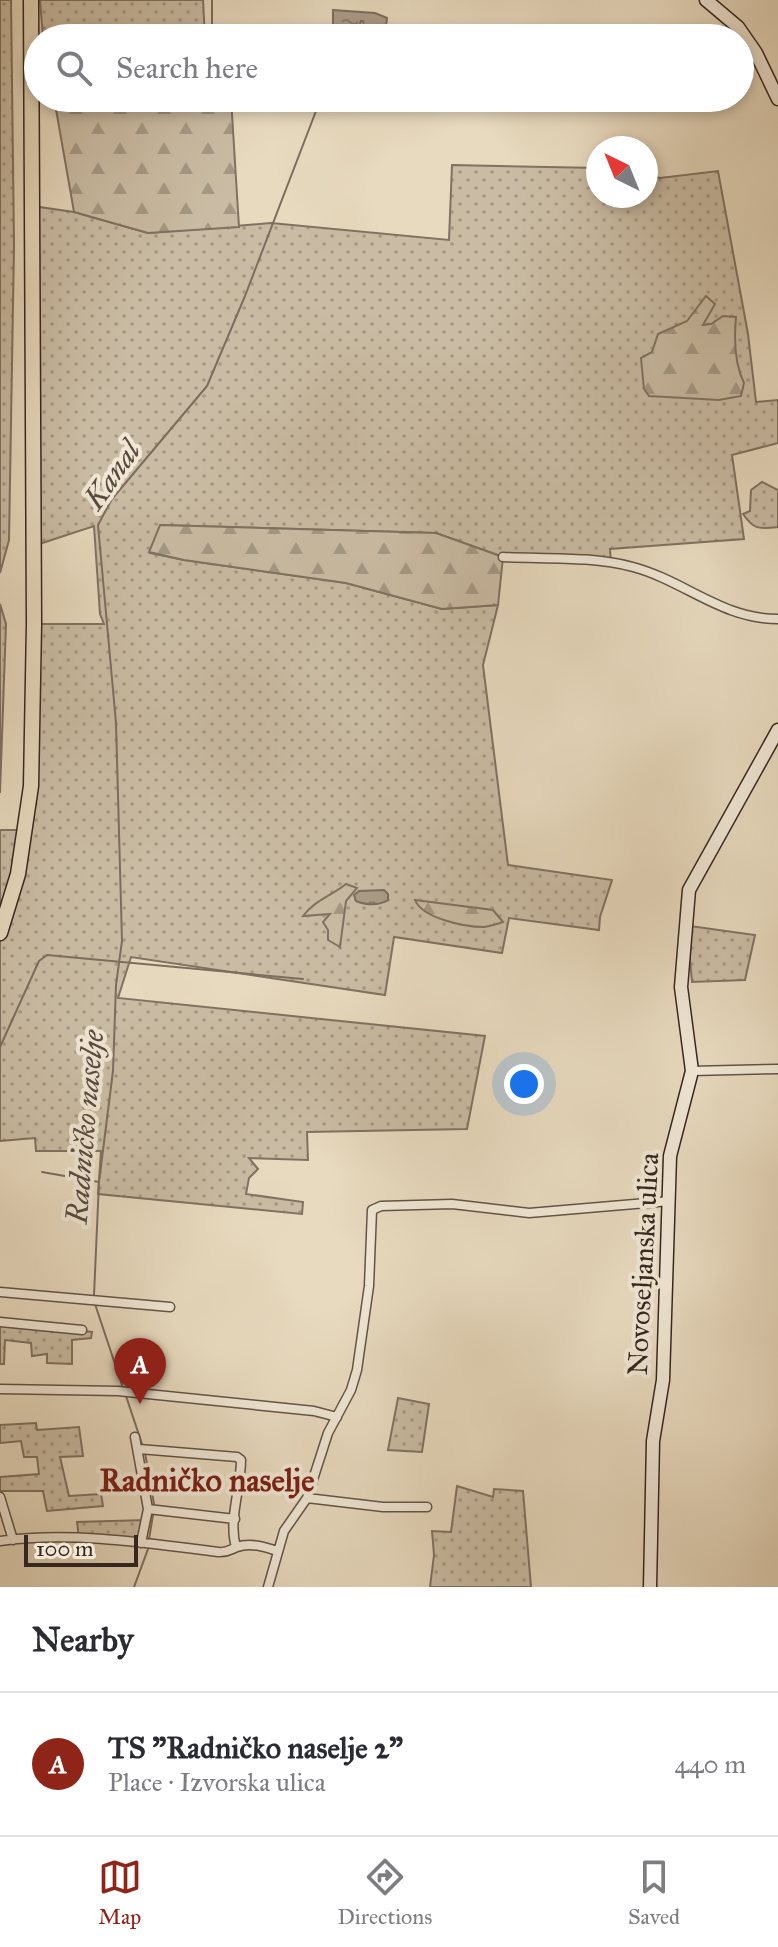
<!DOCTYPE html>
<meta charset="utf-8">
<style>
:root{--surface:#fff;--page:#f7f7f7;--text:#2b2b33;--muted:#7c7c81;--line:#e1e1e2;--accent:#8f2418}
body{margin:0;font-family:"IM FELL Great Primer",serif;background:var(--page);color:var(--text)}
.compass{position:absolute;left:586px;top:136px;width:72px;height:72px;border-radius:50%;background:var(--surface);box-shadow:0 4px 12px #0003;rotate:317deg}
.scale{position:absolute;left:24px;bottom:20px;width:114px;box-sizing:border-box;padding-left:8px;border:4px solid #362721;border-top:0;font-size:22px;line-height:28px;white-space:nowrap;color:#362721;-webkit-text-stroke:6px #f0e7d5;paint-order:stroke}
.you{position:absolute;left:524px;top:1084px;width:28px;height:28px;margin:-20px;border:6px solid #fff;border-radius:50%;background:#1a73e8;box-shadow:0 0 0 12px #1a73e833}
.badge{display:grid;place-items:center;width:52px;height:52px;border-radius:50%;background:var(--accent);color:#fff;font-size:26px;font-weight:700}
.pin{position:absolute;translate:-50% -66px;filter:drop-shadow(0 2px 4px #0008)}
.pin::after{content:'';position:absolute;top:42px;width:28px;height:24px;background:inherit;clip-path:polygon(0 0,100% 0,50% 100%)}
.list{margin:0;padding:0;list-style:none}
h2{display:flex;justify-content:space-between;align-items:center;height:104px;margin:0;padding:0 32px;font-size:34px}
h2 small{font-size:26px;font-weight:400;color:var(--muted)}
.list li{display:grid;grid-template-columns:52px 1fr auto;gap:24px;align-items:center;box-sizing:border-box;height:144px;padding:0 32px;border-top:2px solid var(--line)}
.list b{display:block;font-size:30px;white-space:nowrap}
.list p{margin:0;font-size:26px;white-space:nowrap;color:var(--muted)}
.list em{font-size:26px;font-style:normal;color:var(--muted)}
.icon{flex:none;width:44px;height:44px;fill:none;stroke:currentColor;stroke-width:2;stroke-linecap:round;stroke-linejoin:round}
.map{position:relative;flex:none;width:778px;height:1587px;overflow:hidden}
.search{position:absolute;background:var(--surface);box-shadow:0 4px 12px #0003;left:24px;right:24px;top:24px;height:88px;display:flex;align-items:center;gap:20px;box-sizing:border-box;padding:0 28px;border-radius:44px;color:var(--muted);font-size:30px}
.sheet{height:248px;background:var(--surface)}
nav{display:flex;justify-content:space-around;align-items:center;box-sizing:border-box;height:112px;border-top:2px solid var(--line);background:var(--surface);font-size:22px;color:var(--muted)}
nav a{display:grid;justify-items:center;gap:4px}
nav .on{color:var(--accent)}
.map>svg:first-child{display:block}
</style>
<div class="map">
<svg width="778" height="1587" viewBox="0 0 778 1587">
<defs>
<pattern id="grass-dots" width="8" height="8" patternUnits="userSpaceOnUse" patternTransform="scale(2)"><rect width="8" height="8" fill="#cabca4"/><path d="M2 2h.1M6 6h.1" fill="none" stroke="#a59985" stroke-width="1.8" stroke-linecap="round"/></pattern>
<pattern id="forest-firs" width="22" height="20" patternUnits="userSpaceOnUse" patternTransform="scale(2)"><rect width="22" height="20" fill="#cabca4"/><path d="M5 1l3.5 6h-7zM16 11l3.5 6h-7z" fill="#a59985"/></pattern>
<pattern id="water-ripples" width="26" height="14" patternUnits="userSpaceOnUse" patternTransform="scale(2)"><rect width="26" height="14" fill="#ab9d89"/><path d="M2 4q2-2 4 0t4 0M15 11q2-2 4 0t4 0" fill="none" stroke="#8c8070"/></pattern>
</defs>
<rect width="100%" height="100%" fill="#e8dabf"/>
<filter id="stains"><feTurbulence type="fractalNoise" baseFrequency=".0025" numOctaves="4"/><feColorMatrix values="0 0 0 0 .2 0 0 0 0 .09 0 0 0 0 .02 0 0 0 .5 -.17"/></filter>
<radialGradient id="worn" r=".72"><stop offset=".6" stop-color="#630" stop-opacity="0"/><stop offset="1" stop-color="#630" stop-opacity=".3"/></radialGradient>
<path fill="url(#grass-dots)" stroke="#807262" stroke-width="2" d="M0,0h11l3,246 -5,294 -9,33z
M40,0h163l2,38h-162z
M452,165l146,3v28h48v-21l14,3 58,-7 30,163 8,68 22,-2v43l-46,12 12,84 -134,10 1,14 -108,-6 -67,-24 -275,-8 -11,28 34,7 162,23 96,26 56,-4 -15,60 25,200 104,15 -12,37 -1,13 -90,-12 -7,35 -108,-16 -9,58 -254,-38 -13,41 367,38 -18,93 -160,3 1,28 -59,-2 9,11 -9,9 -3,16 57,8 -1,12 -204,-20 3,-43h-65l-1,-13 -35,3v-311h24l10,-206h70l-4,-10 -6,-88 -61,20 -1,-340 42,6 74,21 123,-10 178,17z
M762,482l16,8v37c-19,2 -24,3 -35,-13l7,-3 1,-21z
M0,604l6,20 -6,169z
M690,926l65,9 -10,45 -53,2 -4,-44z
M0,1322l92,10 -1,6 -19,2v24l-25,-1v-9l-15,2 -1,-13 -26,-3 -1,24h-4z
M398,1398l31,6 -7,48 -34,-2z
M36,1423l1,7 42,-3 4,29 -23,1 9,39 32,-2 2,12 -56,5 -4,-20h-43v-14l39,-3 -2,-17h-13l-3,-16 -21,2v-18z
M457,1486l36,11 1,-8 29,2 8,96h-101l4,-32 -2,-24 19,1z
M146,1520l-5,23 -62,-4 -2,-17z"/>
<path fill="url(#forest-firs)" stroke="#807262" stroke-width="2" d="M54,98h177l8,129 -91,6 -74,-21z
M706,296l9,8 -12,21 8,-1 12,-8 13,1c-2,22 -2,46 8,66l-3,13 -22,4 -70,-4 -5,-7 -3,-31 11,-6 6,-18 29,-13z
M160,525l276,8 67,24 -5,48 -56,4 -96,-26 -162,-23 -35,-8z
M346,884l11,4 -11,13 -6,46 -12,-7v-10l-5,-8 7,-8 -27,2c11,-15 28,-20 43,-32z
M415,900l78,10 10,12c-6,2 -13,4 -19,5 -20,0 -62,-9 -69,-27z"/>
<path fill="url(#water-ripples)" stroke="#7c6e5f" stroke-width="2" d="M333,10l42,3 12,5 -2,17h-17l-3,-2 -2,-12h-2l-2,8c-10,4 -17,1 -26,-2z
M384,890l4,4v6c-9,6 -23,5 -32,1l-2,-6 5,-4z"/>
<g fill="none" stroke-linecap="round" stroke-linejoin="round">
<path stroke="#7c6e5f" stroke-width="2" d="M212,38v-38
M354,38l5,-9
M0,1047l39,-86 8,-6 256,24
M42,1172l57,10
M94,1295l5,-113 14,-111 3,-86 6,-44 -6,-218 -18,-198 14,-26 95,-113 38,-90 76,-198
M95,1304l28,84
M126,1396l16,48
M145,1453l9,51
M149,1539l4,-24
M134,1587l14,-38"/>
<g stroke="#625448" stroke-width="11">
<path id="street" d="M503,557c42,2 89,-1 130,10 52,14 89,52 145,52
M692,1071l86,-2
M0,1292l170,15
M0,1322l82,8
M0,1389l118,2 196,20 23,6
M135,1437l13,72 -7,34
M139,1449l98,8 4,3c0,28 -13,60 -5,87
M0,1497l13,43
M307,1498l76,9h44
M148,1509l87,10
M0,1541c71,-10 148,2 218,11 9,1 11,-2 19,-5 13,-5 28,0 40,4
M268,1587l16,-56 23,-33 21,-65 23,-43 6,-20 12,-84 3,-76 9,-4 71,-2 77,9 141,-12"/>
</g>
<g stroke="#362721" stroke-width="15">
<path id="secondary" d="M706,0l32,27 18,26 22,46
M650,1587l3,-146 10,-61 7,-224 22,-85 -11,-84 8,-97 89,-160"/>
</g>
<g stroke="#362721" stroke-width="17">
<path id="primary" d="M0,933l18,-59 13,-88 3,-162 -3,-624"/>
</g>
<use href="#street" stroke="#f0e7d5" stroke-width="8"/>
<use href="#secondary" stroke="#f0e7d5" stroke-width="12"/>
<use href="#primary" stroke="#e8dabf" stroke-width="14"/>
</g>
<g text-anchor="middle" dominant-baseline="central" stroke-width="8" stroke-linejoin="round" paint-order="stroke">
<g font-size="28" fill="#362721" stroke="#f0e7d5">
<text transform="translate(643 1264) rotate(-87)">Novoseljanska ulica</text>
</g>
<g font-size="30" font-style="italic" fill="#594a40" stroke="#f0e7d5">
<text transform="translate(112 475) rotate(-55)">Kanal</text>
<text transform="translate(85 1127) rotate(-85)">Radničko naselje</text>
</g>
<g font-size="32" font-weight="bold" fill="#7a1f14" stroke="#f0e7d5">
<text x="207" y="1480">Radničko naselje</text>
</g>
</g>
<rect width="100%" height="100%" filter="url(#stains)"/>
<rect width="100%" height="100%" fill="url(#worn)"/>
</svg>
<svg class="compass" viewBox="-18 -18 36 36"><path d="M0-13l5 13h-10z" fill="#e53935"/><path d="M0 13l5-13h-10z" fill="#7c7c81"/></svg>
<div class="scale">100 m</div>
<div class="you"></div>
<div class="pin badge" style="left:140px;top:1404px">A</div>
<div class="search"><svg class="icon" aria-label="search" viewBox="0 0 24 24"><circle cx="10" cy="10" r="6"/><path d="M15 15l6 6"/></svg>Search here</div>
</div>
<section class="sheet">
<h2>Nearby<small></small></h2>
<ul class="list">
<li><span class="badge">A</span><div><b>TS &quot;Radničko naselje 2&quot;</b><p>Place · Izvorska ulica</p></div><em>440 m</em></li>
</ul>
</section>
<nav>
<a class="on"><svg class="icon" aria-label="map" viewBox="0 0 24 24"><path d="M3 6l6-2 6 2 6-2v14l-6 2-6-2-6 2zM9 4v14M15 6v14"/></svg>Map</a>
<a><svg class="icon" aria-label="directions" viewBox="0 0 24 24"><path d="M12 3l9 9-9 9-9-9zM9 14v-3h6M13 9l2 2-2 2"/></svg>Directions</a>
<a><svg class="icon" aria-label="saved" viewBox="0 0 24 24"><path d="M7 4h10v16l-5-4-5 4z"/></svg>Saved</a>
</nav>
